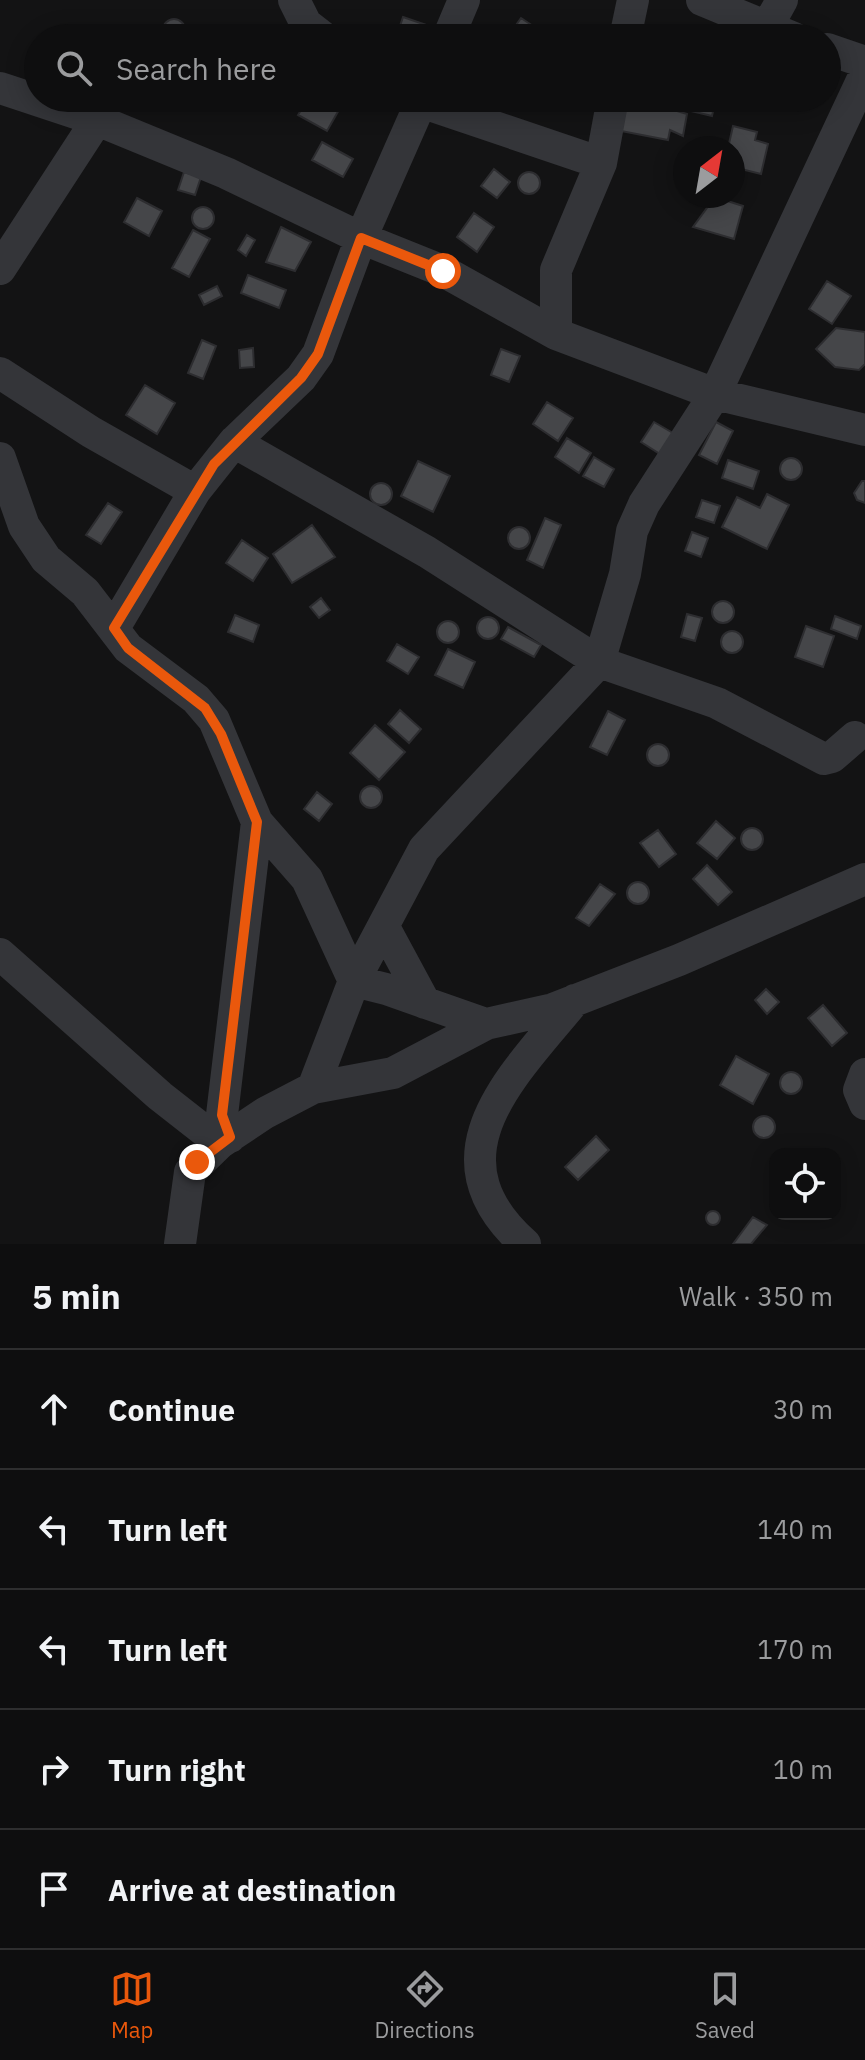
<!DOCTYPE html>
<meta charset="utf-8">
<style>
:root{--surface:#0e0e0f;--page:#1c1c1d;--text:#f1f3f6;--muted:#9b9c9e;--line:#2e2e2f;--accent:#ea580c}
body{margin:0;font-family:"IBM Plex Sans",sans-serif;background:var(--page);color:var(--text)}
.controls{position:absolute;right:24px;bottom:24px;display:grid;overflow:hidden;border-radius:16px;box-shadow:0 4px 20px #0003}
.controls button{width:72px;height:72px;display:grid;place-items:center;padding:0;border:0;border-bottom:2px solid var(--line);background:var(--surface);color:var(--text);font:40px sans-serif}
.compass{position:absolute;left:673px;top:136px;width:72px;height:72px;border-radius:50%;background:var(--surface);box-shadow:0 4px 20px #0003;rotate:31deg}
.stop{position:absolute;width:24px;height:24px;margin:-18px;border:6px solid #ea580c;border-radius:50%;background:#fff}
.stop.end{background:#ea580c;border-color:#fff;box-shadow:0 2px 8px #0008}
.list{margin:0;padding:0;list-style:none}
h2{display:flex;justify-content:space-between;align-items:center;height:104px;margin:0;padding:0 32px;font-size:34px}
h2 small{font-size:26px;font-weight:400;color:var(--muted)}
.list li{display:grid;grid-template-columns:52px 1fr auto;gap:24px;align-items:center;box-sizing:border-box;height:120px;padding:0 32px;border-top:2px solid var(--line)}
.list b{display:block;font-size:30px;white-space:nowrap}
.list em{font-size:26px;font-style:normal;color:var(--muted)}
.icon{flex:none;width:44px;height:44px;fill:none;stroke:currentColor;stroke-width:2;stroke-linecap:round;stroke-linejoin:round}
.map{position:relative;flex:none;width:865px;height:1244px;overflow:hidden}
.search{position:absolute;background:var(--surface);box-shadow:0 4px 20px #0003;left:24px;right:24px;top:24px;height:88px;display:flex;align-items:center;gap:20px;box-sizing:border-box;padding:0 28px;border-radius:44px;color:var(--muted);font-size:30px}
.sheet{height:704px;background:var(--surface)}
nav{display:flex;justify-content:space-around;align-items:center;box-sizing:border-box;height:112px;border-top:2px solid var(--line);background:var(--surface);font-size:22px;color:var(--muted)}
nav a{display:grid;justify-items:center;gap:4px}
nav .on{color:var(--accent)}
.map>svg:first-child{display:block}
</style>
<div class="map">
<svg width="865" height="1244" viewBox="0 0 865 1244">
<rect width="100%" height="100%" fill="#131314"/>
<path fill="#454649" stroke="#2d2d30" stroke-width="2" d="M403,17l29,10 -3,11 -31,-6z
M521,18l27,18 -1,2h-40z
M163 30a11 11 0 1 1 22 0a11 11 0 1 1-22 0Z
M308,98h15l17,10 -13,23 -29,-16z
M628,98l51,2 -2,11 10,3 -4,22 -13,-6 -2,10 -47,-9z
M693,98h23l-4,18 -21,-5z
M733,126l24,6 -2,8 13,4 -7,30 -28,-7v-19h-5z
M322,142l31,17 -10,18 -31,-17z
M494,169l16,13 -13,16 -16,-12z
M518 183a11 11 0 1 1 22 0a11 11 0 1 1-22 0Z
M184,172l17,5 -6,18 -17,-5z
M715,197l28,9 -9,33 -41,-12z
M137,198l25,13 -13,25 -25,-14z
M192 218a11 11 0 1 1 22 0a11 11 0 1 1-22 0Z
M474,213l20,14 -17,25 -20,-15z
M281,227l30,15 -16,29 -29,-9z
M193,230l17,9 -21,38 -17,-9z
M247,235l8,5 -9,16 -8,-6z
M248,275l38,15 -7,18 -38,-15z
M827,281l24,15 -19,28 -23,-15z
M217,286l5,10 -18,9 -5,-10z
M836,328l29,4v32l-6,6 -24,-3 -19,-18z
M202,340l14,6 -13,33 -15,-6z
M253,348l1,19 -14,1 -1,-18z
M501,349l19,7 -11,26 -18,-7z
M145,385l30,18 -18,31 -31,-19z
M547,402l26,16 -15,23 -25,-17z
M654,422l19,11 -13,21 -19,-12z
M716,422l17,9 -16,33 -18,-9z
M567,438l24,15 -12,20 -24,-16z
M594,457l20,12 -10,18 -21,-11z
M780 469a11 11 0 1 1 22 0a11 11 0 1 1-22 0Z
M728,460l31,11 -6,18 -31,-11z
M418,461l32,15 -17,36 -32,-16z
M862,481h3v22l-8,-3 -3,-7z
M370 494a11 11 0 1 1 22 0a11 11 0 1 1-22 0Z
M767,494l22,11 -22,44 -45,-22 15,-30 23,11z
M702,500l18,6 -6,17 -18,-6z
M108,503l14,9 -21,32 -15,-9z
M545,518l16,7 -18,43 -16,-8z
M312,525l23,32 -43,26 -19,-29z
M508 538a11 11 0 1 1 22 0a11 11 0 1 1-22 0Z
M692,532l16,6 -7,19 -16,-6z
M242,540l26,18 -15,23 -27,-18z
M321,598l9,12 -11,8 -9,-11z
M712 612a11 11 0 1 1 22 0a11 11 0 1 1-22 0Z
M687,614l15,4 -7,23 -14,-4z
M235,615l24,10 -6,17 -25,-10z
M835,616l26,10 -4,13 -26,-10z
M477 628a11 11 0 1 1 22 0a11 11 0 1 1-22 0Z
M437 632a11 11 0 1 1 22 0a11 11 0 1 1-22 0Z
M806,626l28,10 -11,31 -28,-10z
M508,627l33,18 -7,12 -33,-18z
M721 642a11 11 0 1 1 22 0a11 11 0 1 1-22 0Z
M397,644l22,13 -11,17 -21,-13z
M448,649l27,13 -12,26 -28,-13z
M400,710l21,19 -12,14 -21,-19z
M608,711l17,9 -18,35 -17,-8z
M375,725l30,27 -26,28 -29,-27z
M647 755a11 11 0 1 1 22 0a11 11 0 1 1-22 0Z
M360 797a11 11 0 1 1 22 0a11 11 0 1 1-22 0Z
M317,792l15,12 -13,17 -15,-12z
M716,821l19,17 -18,21 -20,-16z
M741 839a11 11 0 1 1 22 0a11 11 0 1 1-22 0Z
M658,830l18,24 -17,13 -19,-24z
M707,865l25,27 -14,13 -25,-26z
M627 893a11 11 0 1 1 22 0a11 11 0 1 1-22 0Z
M600,884l15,10 -26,32 -13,-8z
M766,989l13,13 -12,12 -12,-14z
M823,1005l24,28 -15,13 -24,-28z
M736,1056l33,18 -16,30 -33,-19z
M780 1083a11 11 0 1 1 22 0a11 11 0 1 1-22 0Z
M753 1127a11 11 0 1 1 22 0a11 11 0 1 1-22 0Z
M596,1136l13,14 -31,30 -13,-13z
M706 1218a7 7 0 1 1 14 0a7 7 0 1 1-14 0Z
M753,1217l14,8 -16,19h-18z"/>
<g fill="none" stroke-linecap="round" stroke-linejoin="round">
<path stroke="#343539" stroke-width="32" d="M294,0l12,24 18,14
M702,0l92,38
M766,29l16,-29
M448,38l16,-38
M625,38l8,-38
M827,49l38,13
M0,88l97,32 129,53 135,65 82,33 113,63
M613,98l-12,65 -45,107v64l159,60 150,36
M0,269l97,-149
M0,373l91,59 104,59
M0,458l24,68 22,33 39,33 43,56 68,51 18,21 43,102 50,57 47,102 32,8 100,35 67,-15 126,-49 186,-81
M114,628l81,-137 39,-49
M855,737l-23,20 -8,2 -107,-56 -118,-41 26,-88 7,-43 12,-27 71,-110 150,-320
M384,927l41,76
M0,954l160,142 60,47
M865,1074l-6,16 6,14
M313,1088l41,-107 70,-132 175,-187 -172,-110 -193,-110 67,-64 17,-24 43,-116 60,-136 180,61
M230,1137l-8,-22 35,-293
M180,1244l10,-72 30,-29 45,-30 48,-25 80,-15 93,-49
M525,1244c-100,-89 -11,-169 50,-244"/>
</g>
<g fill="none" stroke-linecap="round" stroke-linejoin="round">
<path stroke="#ea580c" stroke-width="10" d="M197,1162l33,-25 -8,-22 35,-293 -36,-88 -16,-26 -77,-60 -14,-20 100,-164 87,-86 17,-24 43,-116 82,33"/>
</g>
</svg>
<div class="controls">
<button><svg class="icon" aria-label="locate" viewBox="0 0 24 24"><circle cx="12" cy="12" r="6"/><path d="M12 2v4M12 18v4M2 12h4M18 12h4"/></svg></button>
</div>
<svg class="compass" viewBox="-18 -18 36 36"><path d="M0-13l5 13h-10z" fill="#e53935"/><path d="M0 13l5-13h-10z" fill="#9b9c9e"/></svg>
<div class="stop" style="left:443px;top:271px"></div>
<div class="stop end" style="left:197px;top:1162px"></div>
<div class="search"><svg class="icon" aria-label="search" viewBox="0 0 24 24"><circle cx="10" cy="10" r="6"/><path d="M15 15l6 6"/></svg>Search here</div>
</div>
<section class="sheet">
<h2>5 min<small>Walk · 350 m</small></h2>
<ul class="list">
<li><svg class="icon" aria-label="ahead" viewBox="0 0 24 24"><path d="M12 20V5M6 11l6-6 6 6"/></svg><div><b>Continue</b></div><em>30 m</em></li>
<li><svg class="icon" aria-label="left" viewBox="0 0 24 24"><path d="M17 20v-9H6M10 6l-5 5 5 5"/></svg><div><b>Turn left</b></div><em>140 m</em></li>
<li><svg class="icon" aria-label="left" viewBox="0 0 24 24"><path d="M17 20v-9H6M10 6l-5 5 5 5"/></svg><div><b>Turn left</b></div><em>170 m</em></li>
<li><svg class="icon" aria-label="right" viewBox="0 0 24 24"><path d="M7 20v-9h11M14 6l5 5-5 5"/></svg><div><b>Turn right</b></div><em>10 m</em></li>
<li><svg class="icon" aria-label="arrive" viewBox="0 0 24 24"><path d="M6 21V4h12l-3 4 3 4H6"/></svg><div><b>Arrive at destination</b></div></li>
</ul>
</section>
<nav>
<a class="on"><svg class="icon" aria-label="map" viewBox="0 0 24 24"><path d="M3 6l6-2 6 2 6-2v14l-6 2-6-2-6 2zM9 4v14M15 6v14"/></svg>Map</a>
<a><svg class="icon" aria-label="directions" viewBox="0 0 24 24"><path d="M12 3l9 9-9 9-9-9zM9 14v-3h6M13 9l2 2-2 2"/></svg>Directions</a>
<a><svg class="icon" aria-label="saved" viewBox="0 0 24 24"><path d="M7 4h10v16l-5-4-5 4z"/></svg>Saved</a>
</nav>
